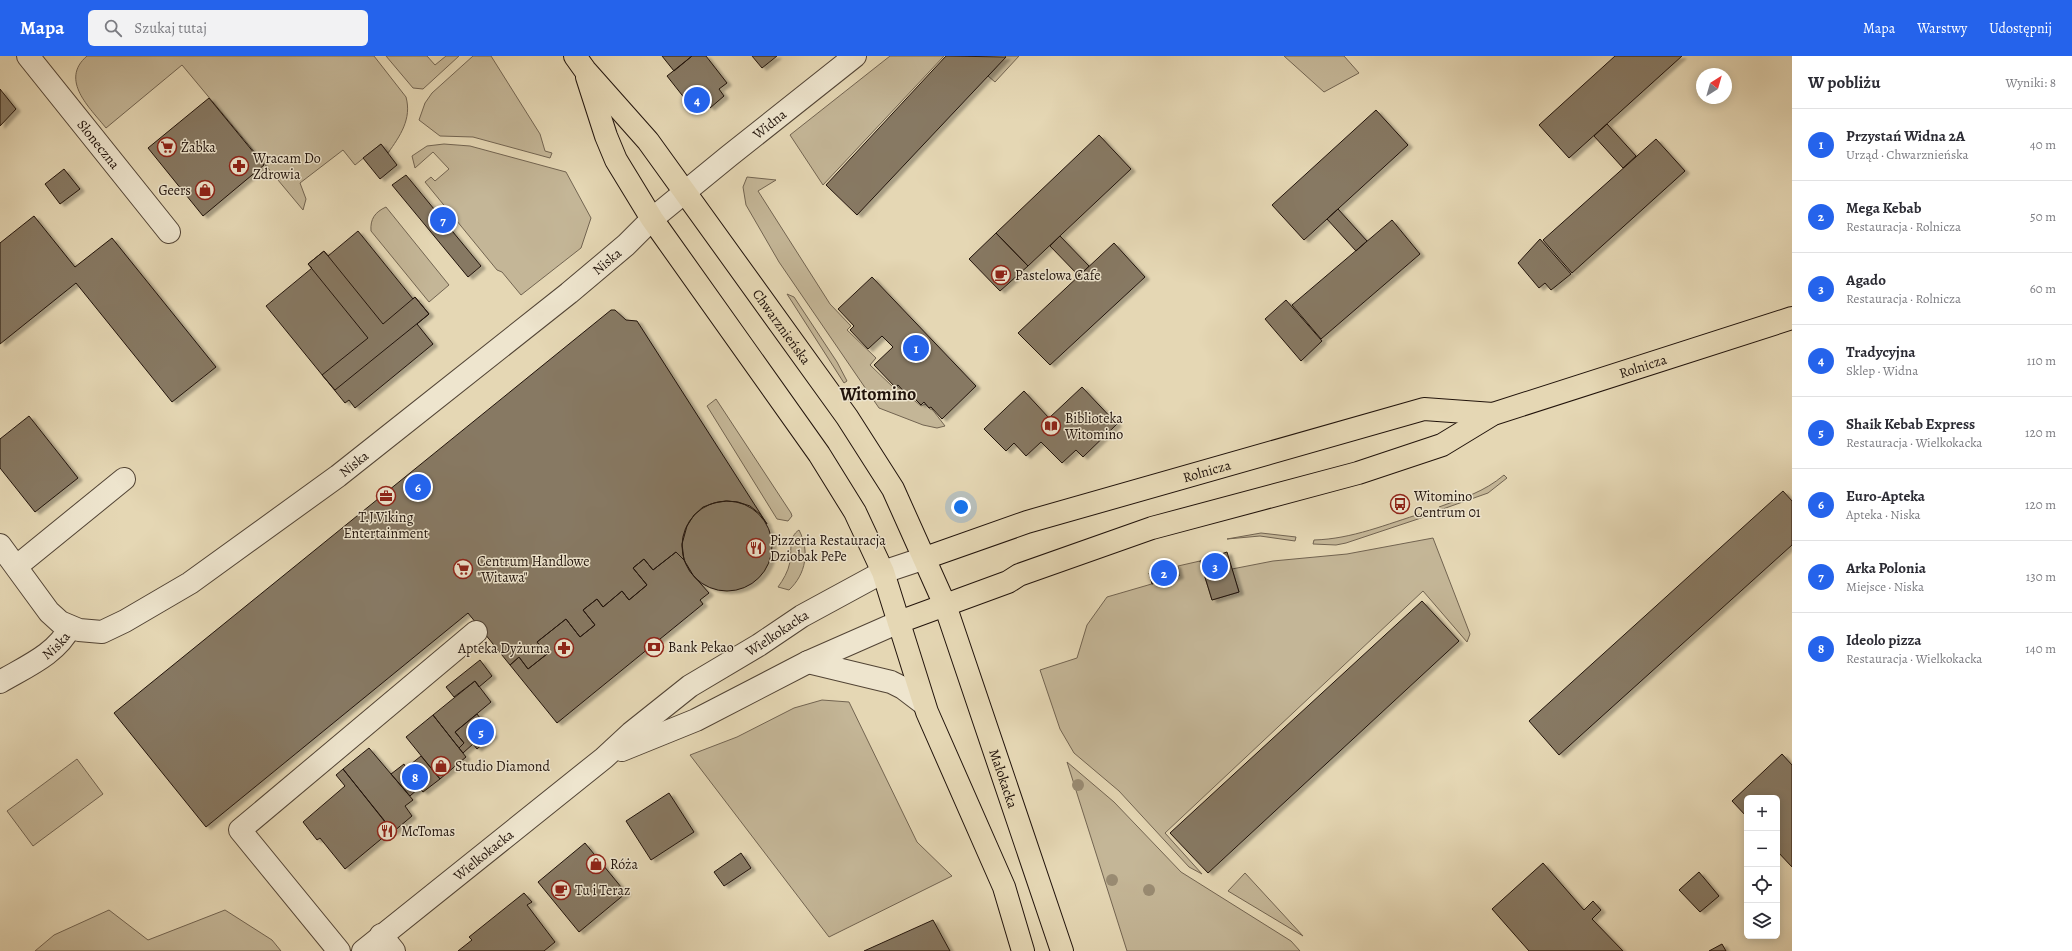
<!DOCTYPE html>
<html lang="pl">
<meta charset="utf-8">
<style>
:root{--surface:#fff;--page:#f2f2f3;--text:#2b2b33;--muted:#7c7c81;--line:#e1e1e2;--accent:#2563eb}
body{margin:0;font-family:Alegreya,serif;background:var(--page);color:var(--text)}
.controls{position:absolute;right:12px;bottom:12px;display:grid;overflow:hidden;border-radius:6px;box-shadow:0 2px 10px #0003}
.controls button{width:36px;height:36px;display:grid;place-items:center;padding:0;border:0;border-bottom:1px solid var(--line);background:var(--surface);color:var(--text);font:20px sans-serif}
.compass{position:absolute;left:1696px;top:12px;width:36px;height:36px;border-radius:50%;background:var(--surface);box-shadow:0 2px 10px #0003;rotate:37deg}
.you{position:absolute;left:961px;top:451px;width:14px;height:14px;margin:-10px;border:3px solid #fff;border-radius:50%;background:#1a73e8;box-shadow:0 0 0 6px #1a73e833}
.badge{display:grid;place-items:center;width:26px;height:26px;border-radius:50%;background:var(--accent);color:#fff;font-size:13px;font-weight:700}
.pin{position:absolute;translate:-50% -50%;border:2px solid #fff;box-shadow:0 1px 4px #0006}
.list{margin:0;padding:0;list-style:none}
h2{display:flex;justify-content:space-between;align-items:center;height:52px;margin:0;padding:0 16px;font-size:17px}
h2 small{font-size:13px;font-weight:400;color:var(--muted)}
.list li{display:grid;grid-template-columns:26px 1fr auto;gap:12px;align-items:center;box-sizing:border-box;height:72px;padding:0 16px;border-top:1px solid var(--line)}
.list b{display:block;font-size:15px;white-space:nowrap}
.list p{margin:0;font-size:13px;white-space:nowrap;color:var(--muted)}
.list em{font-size:13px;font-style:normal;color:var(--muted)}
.icon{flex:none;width:22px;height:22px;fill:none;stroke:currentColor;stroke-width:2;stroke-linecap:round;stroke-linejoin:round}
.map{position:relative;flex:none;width:1792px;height:895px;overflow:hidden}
header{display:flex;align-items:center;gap:24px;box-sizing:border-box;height:56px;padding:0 20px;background:var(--accent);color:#fff}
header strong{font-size:19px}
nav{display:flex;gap:22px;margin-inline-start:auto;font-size:14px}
.search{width:280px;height:36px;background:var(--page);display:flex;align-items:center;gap:10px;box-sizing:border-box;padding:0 14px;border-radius:6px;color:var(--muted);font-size:15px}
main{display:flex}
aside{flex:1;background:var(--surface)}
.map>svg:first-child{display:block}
</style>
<header>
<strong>Mapa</strong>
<div class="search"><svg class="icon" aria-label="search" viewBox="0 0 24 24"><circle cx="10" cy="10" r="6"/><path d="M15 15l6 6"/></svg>Szukaj tutaj</div>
<nav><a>Mapa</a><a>Warstwy</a><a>Udostępnij</a></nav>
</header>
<main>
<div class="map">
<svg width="1792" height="895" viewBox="0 0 1792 895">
<defs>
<filter id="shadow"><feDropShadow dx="4.5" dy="2.5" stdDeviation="1" flood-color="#0004"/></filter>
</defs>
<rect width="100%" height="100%" fill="#e5d7b4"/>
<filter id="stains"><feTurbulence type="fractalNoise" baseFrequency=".005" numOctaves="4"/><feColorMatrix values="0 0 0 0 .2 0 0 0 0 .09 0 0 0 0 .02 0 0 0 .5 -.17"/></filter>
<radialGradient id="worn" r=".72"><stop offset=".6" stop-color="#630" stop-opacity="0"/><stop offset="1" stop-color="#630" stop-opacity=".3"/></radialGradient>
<path fill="#c4b697" stroke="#726451" d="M87,0h287l32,41c6,22 -6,39 -18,56l-7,-9 -26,21 -12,-15 -43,33 6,16 -3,11 -121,-145 -76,63c-16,-20 -47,-48 -19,-72z
M386,0h41l8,9 11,-9h13l-36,33 -10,-1z
M473,0h18l49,78 5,17 7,2 -2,5 -77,-21 -33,-1 -21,-16 6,-17 7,-10z
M890,0h54l-121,129 -33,-50z
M1006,0h13l-24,26 -7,-6z
M1284,0h60l15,17 -35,19z
M444,88l26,2 96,26 25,46 -10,30 -60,47 -19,-23 -5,-2 -72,-88 6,-5 4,4 14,-12 -16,-17 -18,16 -3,-12 15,-10z
M747,121l29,3 -18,11 72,113 21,22 -4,4 29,28 -6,7 24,23 3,-2 24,20 4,-2 5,5h2l13,17 -8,2 -14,-3 -44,-17 -100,-146 -33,-57 -3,-18z
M386,151l63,78 -20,17 -58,-71c-1,-12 4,-19 15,-24z
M787,238l7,3 43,65 10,19 -3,2z
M716,343l75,114 1,3 -4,5 -11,-2 -70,-113z
M1504,419l3,3 -19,15 -48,17 -1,-3c24,-9 45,-15 65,-32z
M1423,457l1,4 -78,26 -10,2 -23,-1 1,-4c38,-1 73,-16 109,-27z
M799,474c11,21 7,44 -10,60l-11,-3c5,-7 10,-15 12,-25 2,-11 -2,-25 9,-32z
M1261,477l35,4 -1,4 -35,-5 -33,3z
M1433,482l37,96 -3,8 -44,-51 -258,242 37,41 -13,-7 -70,-76 -45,-38 -14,-24 -20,-59 37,-12 10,-33 20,-28 72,-21 -1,-10 22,-5 12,39 27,-8 -7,-23 41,-8 74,-7z
M822,644l27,2 68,140 35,34 -123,61 -139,-182 47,-18 57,-29z
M77,703l26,35 -70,52 -26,-35z
M1067,706l47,40 67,70 110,69 9,10h-173z
M1245,817l58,63 -75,-45z
M109,854l39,30 77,-30 47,30 9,11h-246l19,-16z"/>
<path fill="#877963" stroke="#21130b" filter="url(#shadow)" d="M662,0h30l-18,15z
M692,0h14l21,27 -8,6 5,7 -14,12 -6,-7 -11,8 -26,-33z
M752,0h25l-15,12z
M946,0l60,1 -149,158 -31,-30z
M1615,0h67l-113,102 -30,-33z
M0,33l16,20 -16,17z
M209,42l55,67 -61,51 -55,-68z
M1376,54l32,35 -104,95 -32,-35z
M1607,68l29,32 -13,12 -29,-32z
M1099,79l32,34 -103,97 -32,-33z
M1656,83l29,32 -113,102 -29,-33z
M381,88l16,21 -17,14 -17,-21z
M64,113l16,20 -20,15 -15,-20z
M406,119l75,91 -13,11 -76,-92z
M1338,153l29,32 -11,10 -29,-32z
M34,160l41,51 37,-29 104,129 -44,35 -96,-119 -76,61v-101z
M1392,164l28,34 -99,85 -29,-34z
M358,175l55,68 2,-2 14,17 -12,10 16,20 -78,64 -6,-8 -4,3 -79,-97 46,-38 -4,-4 16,-13 4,5z
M996,177l32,33 -28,25 -31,-32z
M1060,180l29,30 -10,10 -29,-30z
M1540,183l31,35 -20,16 -6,-7 -6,5 -21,-25z
M1114,187l31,34 -95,88 -32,-32z
M324,195l59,73 32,-27 14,17 -94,76 -13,-15 46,-37 -60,-74z
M872,221l104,109 -34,33 -11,-12 -2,1 -5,-6 -3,3 -10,-10 -2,2 -11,-12 -3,2 -21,-22 19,-18 -11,-11 -14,13 -18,-19 4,-4 -16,-17z
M1286,244l36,41 -21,20 -36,-42z
M611,254h4l11,10 11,1 130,203 -7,-10 -10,-8 -12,-4 -12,-1 -12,2 -11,4 -9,8 -7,11 -5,18 2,16 -8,-8 -23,18 -9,-11 -11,9 14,17 -18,15 -7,-9 -19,16 -6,-8 -14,11 12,15 -15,12 -14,-18 -29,23 10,12 -19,15 -9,-12 -9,8 -42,-52 -262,214 -92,-114z
M1082,331l35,37 -34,33 -7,-7 -14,13 -21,-21 -15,14 -12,-13 -8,8 -22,-22 40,-38 25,27z
M29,360l49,62 -43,34 -35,-44v-29z
M1783,435l9,10v44l-233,210 -30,-34z
M682 490a45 45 0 1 1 90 0a45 45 0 1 1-90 0Z
M676,496l8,8 9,15 16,18 -9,7 3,4 -146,119 -47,-58 9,-8 9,12 19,-15 -10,-12 29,-23 14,18 15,-12 -12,-15 14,-11 6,8 19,-16 7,9 18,-15 -14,-17 11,-9 9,11z
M1227,496l12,40 -27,8 -12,-39z
M1176,509l3,11 -27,8 -3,-11z
M1422,545l37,40 -251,232 -38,-40z
M480,604l12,16 -13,11 -4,-6 -21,16 -8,-10z
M475,625l16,21 -36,30 9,11 -5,5 -26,-33z
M477,658l16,21 -16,14 -4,-5 -10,9 -4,-5 5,-5 -9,-11z
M433,659l33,42 -26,22 -34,-42z
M369,692l44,52 -8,6 7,10 -19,16 -50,-63z
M1782,698l10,11v102l-15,-16v-53h-30v19l-15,-16z
M421,700l19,23 -17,13 -4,-4 -9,8 -19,-22 13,-10 2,4z
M343,713l49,61 -47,39 -25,-31 -3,2 -14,-18 42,-36 -9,-11z
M669,737l25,39 -43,28 -25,-39z
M585,787l41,50 -47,39 -41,-50z
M741,797l10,15 -27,18 -10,-14z
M1543,807l41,47 9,-9 8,9 -9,9 31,32h-94l-37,-42z
M1699,816l20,24 -19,16 -21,-22z
M524,837l8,9 -5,3 28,37 -11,9h-86l14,-11 -3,-3z
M933,864l17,31h-86z
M1722,888l4,7h-17z"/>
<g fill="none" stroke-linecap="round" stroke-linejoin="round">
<g stroke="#524435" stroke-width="24">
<g id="minor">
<path id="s1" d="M28,0l141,176"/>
<path id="s2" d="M0,489l49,67 11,10 19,8 23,2 23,-11 65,-38 148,-107 231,-183 57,-48 26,-26 77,-63 126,-100"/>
<path d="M17,510l107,-87"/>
<path d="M808,606l83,20 12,6 21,16"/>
<path id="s3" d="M0,626c25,-15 57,-28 70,-55"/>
<path d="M622,694l74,-30 112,-58 91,-40"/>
<path d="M381,879l13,16"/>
<path d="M339,895l-99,-121 236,-198"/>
<path id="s4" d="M363,895l241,-193 27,-25 59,-47 69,-41 43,-29 81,-44 42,-14"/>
</g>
</g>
<g stroke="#21130b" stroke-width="24">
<g id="major">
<path id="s5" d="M575,0l10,14 63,71 199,276 46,72 52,116 117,346"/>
<path d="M587,21l19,59 10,24 36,59 167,235 36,58 28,60 44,140 77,175 19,64"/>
<path id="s6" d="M925,502l102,-36 397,-113 69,5"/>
<path id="s7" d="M899,566l109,-40 11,-7 133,-47 206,-55 84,-28 51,-31 299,-96"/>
</g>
</g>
<use href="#minor" stroke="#eee5ce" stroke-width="22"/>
<use href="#major" stroke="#e5d7b4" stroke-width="22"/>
</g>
<g fill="#998b72">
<circle cx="1078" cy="729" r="6"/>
<circle cx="1112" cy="824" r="6"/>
<circle cx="1149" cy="834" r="6"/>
</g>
<defs>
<g id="supermarket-ring" transform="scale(1)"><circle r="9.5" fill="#eee5ce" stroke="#8f2418" stroke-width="1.5"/><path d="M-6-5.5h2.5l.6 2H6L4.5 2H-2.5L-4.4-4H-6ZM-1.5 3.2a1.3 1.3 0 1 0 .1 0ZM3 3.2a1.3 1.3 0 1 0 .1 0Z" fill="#8f2418"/></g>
<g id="pharmacy-ring" transform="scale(1)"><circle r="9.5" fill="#eee5ce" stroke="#8f2418" stroke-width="1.5"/><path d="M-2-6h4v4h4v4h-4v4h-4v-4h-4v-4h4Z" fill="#8f2418"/></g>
<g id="shop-ring" transform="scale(1)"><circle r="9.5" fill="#eee5ce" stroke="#8f2418" stroke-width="1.5"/><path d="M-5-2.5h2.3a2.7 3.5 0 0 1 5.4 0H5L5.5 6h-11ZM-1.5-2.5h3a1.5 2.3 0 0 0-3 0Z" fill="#8f2418"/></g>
<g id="cafe-ring" transform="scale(1)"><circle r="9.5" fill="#eee5ce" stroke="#8f2418" stroke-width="1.5"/><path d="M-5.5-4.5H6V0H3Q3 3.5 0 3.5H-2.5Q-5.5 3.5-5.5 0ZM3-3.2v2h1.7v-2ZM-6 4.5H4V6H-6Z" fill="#8f2418"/></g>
<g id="library-ring" transform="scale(1)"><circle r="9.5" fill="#eee5ce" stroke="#8f2418" stroke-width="1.5"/><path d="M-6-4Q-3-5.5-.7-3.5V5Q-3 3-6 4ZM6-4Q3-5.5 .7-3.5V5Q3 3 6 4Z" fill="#8f2418"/></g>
<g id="office-ring" transform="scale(1)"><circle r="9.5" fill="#eee5ce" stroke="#8f2418" stroke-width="1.5"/><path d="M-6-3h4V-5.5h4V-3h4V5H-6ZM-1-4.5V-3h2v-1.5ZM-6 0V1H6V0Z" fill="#8f2418"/></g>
<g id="bus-ring" transform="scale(1)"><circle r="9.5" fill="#eee5ce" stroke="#8f2418" stroke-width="1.5"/><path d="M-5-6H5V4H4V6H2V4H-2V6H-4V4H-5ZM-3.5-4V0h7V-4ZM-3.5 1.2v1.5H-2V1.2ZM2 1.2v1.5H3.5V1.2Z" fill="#8f2418"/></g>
<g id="restaurant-ring" transform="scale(1)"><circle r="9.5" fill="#eee5ce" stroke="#8f2418" stroke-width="1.5"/><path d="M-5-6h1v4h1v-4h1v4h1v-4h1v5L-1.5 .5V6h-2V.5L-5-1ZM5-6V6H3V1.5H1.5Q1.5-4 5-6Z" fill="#8f2418"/></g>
<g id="bank-ring" transform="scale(1)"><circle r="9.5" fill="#eee5ce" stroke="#8f2418" stroke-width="1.5"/><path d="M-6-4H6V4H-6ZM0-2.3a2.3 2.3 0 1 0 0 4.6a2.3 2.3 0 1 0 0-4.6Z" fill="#8f2418"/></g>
</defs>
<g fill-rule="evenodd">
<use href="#supermarket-ring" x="167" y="91"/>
<use href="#pharmacy-ring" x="239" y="110"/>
<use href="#shop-ring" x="205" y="134"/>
<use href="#cafe-ring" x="1001" y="219"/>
<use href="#library-ring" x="1051" y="370"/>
<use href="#office-ring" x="386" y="440"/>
<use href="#bus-ring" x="1400" y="448"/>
<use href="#restaurant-ring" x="756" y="492"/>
<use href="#supermarket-ring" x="463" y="513"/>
<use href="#bank-ring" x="654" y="591"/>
<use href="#pharmacy-ring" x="564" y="592"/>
<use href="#shop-ring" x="441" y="710"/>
<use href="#restaurant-ring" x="387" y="775"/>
<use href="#shop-ring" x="596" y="808"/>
<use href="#cafe-ring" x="561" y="834"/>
</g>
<g text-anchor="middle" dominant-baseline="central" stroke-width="3" stroke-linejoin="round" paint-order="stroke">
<g font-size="14" fill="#21130b" stroke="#eee5ce">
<text stroke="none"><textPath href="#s2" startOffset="982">Widna</textPath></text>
<text stroke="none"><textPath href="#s1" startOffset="113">Słoneczna</textPath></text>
<text stroke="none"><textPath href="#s2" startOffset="769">Niska</textPath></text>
<text stroke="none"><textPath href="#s5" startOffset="341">Chwarznieńska</textPath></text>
<text stroke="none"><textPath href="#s7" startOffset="789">Rolnicza</textPath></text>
<text stroke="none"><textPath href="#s2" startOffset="445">Niska</textPath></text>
<text stroke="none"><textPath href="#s6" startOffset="295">Rolnicza</textPath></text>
<text stroke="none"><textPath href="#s4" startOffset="523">Wielkokacka</textPath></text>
<text stroke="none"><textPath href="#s3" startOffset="67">Niska</textPath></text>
<text stroke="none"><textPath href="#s5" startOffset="848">Małokacka</textPath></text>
<text stroke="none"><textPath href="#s4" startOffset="154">Wielkokacka</textPath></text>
</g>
<g font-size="14" fill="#21130b" stroke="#eee5ce" text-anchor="start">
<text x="181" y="91">Żabka</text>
<text x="253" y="102">Wracam Do<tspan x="253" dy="16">Zdrowia</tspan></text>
<text x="191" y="134" text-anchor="end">Geers</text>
<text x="1015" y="219">Pastelowa Cafe</text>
<text x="1065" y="362">Biblioteka<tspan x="1065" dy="16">Witomino</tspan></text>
<text x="1414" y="440">Witomino<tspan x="1414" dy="16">Centrum 01</tspan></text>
<text x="386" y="461" text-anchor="middle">T.J.Viking<tspan x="386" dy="16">Entertainment</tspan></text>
<text x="770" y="484">Pizzeria Restauracja<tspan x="770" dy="16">Dziobak PePe</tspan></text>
<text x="477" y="505">Centrum Handlowe<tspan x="477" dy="16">"Witawa"</tspan></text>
<text x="668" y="591">Bank Pekao</text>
<text x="550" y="592" text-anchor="end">Apteka Dyżurna</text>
<text x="455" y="710">Studio Diamond</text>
<text x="401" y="775">McTomas</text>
<text x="610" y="808">Róża</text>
<text x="575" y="834">Tu i Teraz</text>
</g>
<g font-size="18" font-weight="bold" fill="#21130b" stroke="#eee5ce">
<text x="878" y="338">Witomino</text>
</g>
</g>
<rect width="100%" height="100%" filter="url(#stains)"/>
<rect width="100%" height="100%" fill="url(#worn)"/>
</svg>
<div class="controls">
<button>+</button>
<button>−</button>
<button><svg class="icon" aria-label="locate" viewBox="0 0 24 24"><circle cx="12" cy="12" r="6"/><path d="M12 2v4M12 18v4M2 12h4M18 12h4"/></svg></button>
<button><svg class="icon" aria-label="layers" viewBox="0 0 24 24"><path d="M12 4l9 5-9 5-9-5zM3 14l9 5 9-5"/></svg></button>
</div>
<svg class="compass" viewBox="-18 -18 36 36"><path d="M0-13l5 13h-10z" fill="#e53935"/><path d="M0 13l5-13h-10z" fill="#7c7c81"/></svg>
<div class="you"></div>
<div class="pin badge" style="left:916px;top:292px">1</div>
<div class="pin badge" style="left:1164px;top:517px">2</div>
<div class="pin badge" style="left:1215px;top:510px">3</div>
<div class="pin badge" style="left:697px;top:44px">4</div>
<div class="pin badge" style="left:481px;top:676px">5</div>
<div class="pin badge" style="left:418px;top:431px">6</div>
<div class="pin badge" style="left:443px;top:164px">7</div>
<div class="pin badge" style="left:415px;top:721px">8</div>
</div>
<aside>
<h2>W pobliżu<small>Wyniki: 8</small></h2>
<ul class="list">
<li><span class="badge">1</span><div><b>Przystań Widna 2A</b><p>Urząd · Chwarznieńska</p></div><em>40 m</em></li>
<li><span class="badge">2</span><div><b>Mega Kebab</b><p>Restauracja · Rolnicza</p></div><em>50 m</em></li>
<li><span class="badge">3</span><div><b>Agado</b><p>Restauracja · Rolnicza</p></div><em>60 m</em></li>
<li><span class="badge">4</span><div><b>Tradycyjna</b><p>Sklep · Widna</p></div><em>110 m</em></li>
<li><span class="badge">5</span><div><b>Shaik Kebab Express</b><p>Restauracja · Wielkokacka</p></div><em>120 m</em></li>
<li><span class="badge">6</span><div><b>Euro-Apteka</b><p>Apteka · Niska</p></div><em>120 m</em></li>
<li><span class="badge">7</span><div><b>Arka Polonia</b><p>Miejsce · Niska</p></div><em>130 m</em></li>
<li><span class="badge">8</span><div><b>Ideolo pizza</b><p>Restauracja · Wielkokacka</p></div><em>140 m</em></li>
</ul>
</aside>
</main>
